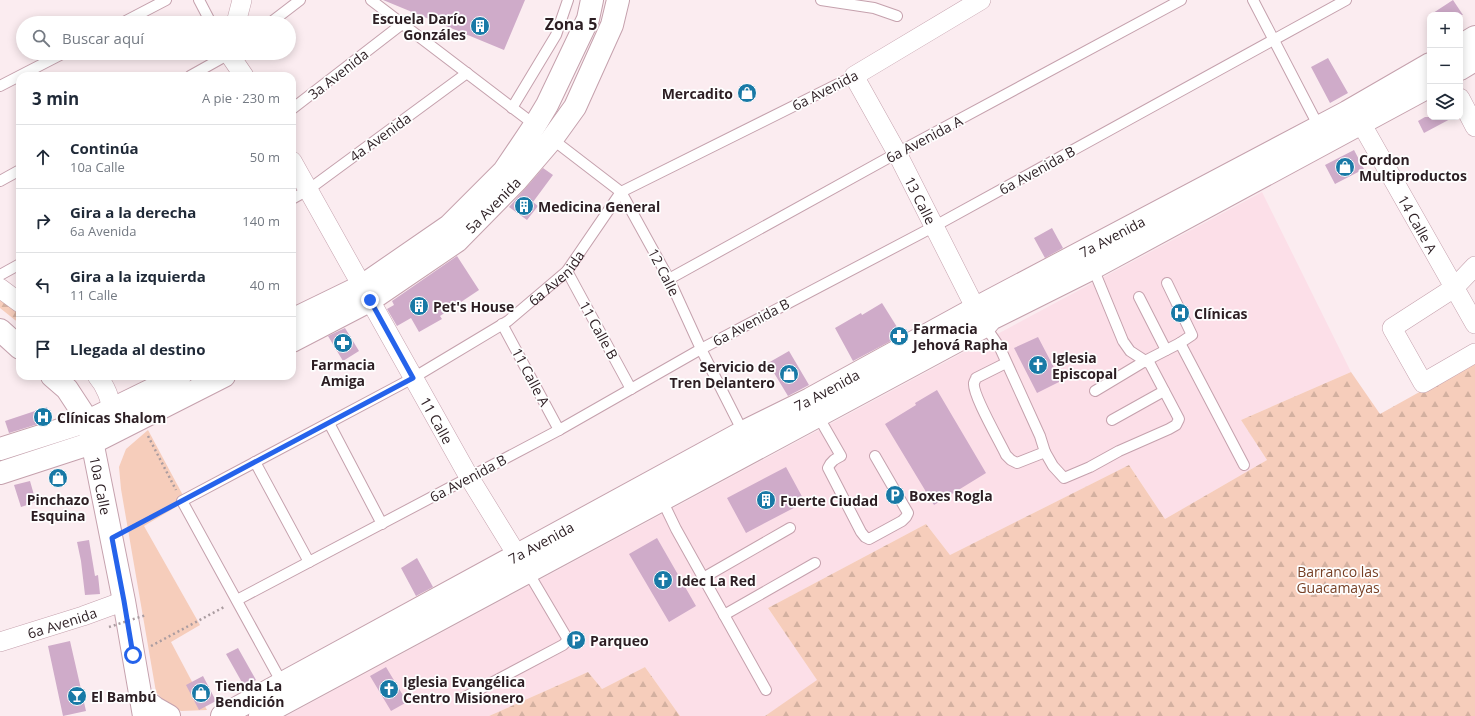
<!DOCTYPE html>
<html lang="es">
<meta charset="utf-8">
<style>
:root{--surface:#fff;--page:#f6f6f7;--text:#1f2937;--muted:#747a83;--line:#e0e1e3}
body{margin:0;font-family:"Open Sans",sans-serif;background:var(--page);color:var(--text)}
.controls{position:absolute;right:12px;top:12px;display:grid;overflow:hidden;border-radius:8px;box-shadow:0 2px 10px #0003}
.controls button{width:36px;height:36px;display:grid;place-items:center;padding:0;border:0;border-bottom:1px solid var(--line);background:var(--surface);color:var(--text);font:20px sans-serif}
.stop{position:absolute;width:12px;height:12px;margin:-9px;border:3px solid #2563eb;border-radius:50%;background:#fff}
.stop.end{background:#2563eb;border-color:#fff;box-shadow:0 1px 4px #0008}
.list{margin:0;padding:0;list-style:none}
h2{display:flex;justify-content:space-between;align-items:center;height:52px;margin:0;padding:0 16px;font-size:17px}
h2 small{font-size:13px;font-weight:400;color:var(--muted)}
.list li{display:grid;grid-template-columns:26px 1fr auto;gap:12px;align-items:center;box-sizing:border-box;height:64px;padding:0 16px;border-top:1px solid var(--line)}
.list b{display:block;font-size:15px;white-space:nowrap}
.list p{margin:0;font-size:13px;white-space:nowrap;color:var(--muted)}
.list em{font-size:13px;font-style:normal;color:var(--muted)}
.icon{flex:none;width:22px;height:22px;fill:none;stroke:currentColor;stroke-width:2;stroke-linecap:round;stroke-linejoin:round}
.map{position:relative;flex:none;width:1475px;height:716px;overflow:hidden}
.search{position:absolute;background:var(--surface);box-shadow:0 2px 10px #0003;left:16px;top:16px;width:280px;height:44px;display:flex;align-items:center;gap:10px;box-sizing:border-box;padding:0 14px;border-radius:22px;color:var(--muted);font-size:15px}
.panel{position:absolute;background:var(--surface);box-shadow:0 2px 10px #0003;left:16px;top:72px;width:280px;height:308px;border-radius:12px}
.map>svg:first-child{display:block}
</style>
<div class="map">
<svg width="1475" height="716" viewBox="0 0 1475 716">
<defs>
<pattern id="forest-firs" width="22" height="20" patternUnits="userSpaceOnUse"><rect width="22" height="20" fill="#f6cdbb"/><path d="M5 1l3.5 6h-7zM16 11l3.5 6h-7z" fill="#d3b0a0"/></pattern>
</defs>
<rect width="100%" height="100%" fill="#fbecf0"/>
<path fill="#fcdfe8" d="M1262,192l89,180 -110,48 26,40 -102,59 -36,-54 -179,90 -24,-31 -158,84 50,73 -53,35h-85l-35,-49 -43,22 -14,-17 -99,44h-203z"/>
<path fill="url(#forest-firs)" d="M0,281l20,20v23l-20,-16z
M1475,361v355h-710l52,-36 -49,-72 158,-84 24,31 179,-90 36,54 102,-59 -26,-40 110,-48 29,42z
M645,667l35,49h-191l99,-44 14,17z"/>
<path fill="#f6cdbb" d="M148,430l38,71 -42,25 56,99 -29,17 36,68 -26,1 -17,-10 -8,-9 -35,-203 -2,-22 7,-18z"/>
<path fill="#cfabc9" d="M383,0h142l-21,50z
M1453,0l10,15h-33z
M1328,58l20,35 -18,10 -19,-36z
M1425,117h29l-30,16 -6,-12z
M1354,150l10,19 -29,15 -10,-19z
M543,168l10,7 -20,27 5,4 -11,14 -18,-13z
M1052,228l11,20 -18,10 -11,-20z
M457,256l22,34 -39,26 2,3 -23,13 -8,-14 -14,8 -10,-17 7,-4 -2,-4z
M882,303l20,32 -49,26 -18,-33 26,-15 1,2z
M345,328l14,23 -16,10 -15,-25z
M1038,337l23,44 -24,12 -23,-45z
M789,351l20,34 -21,11 -20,-33z
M937,390l49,83 -52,32 -49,-81 31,-19 -1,-2z
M47,407l4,13 -42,13 -4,-12z
M786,467l19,35 -59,31 -19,-35z
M30,481l6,21 -15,5 -7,-22z
M657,538l39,68 -27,16 -40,-68z
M89,540l6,36 3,-1 2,19 -15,1 -4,-34 -4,-19z
M417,558l16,29 -17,9 -15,-28z
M70,641l16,70 -23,5 -15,-70z
M238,648l18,32 -12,6 -18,-32z
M386,667l21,35 -16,9 -21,-35z
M203,676l13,25 -17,9 -13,-25z"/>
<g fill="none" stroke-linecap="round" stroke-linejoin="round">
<g stroke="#c5a1ad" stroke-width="12">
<g id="service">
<path d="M199,0l12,23"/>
<path d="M371,0l164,125"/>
<path d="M821,0l53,8 23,8"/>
<path d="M1253,0l66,127"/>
<path d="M122,23l44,-23"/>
<path d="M270,23l30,-23"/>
<path d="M190,76l41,-23"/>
<path d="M0,86l64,-33"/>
<path d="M512,108l44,-73 12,-35"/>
<path d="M292,109l110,-85"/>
<path d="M552,139l69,53 48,87 32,70 42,83"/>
<path d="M0,181l20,-11"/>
<path d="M292,199l16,-9 159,-117"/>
<path d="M567,271l64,118"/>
<path d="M0,275l20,-11"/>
<path d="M669,279l228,-126 284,-153"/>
<path d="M1167,283l25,52 -12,8"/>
<path d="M1139,297l27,53"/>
<path d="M502,324l57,106"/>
<path d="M985,326l15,22 40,88 5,16 -28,11 -6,-3 -5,-5c-6,-13 -34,-61 -32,-72 0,-1 2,-4 2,-5l30,-15"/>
<path d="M1095,391l50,-30 35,-18 64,122"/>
<path d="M818,416l23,40c-6,3 -10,5 -13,12l33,64 4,5 4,2 33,-18 4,-4 2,-4 -33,-57"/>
<path d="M1112,420l52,-29"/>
<path d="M329,423l53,101"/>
<path d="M1045,452l8,14 11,12 26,-11 29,-16 50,-22 7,-4 3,-6 -29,-55 -20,-13 -7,-10 -30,-73"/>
<path d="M255,462l54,100"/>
<path d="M662,500l14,29 90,161"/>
<path d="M703,578l87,-50"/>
<path d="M237,600l322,-170 142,-81 234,-123 411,-226"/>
<path d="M724,615l91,-52"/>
<path id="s1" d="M282,683l-100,-182 231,-123 95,-57 59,-50 54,-79 233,-116"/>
<path d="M463,698l100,-53 3,-3 1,-4 -39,-66"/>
</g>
</g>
<g stroke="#c5a1ad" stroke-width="20">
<g id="minor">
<path id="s2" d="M981,0l-127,76 43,77 85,168"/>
<path d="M236,23l6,-23"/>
<path d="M229,53v1l15,22"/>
<path d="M1460,98l15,29"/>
<path id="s3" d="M1361,123l114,201"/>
<path id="s4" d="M292,161l177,316 56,91"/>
<path d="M1475,266l-21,22 -62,40 31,55 52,-30"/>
<path d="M0,288l20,15"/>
<path d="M97,376c7,8 16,25 13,36 -2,4 -5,7 -7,11"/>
<path id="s5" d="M0,642l83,-26 41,-15"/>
</g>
</g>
<g stroke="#c5a1ad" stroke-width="24">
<g id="tertiary">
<path d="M1460,46l15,-9"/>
<path d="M1460,69l15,-9"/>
<path d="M292,320l70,-34 87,-60 55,-55 31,-46 12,-20 41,-86 4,-19"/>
<path id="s6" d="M292,341l77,-40 88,-60 59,-60 36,-42 23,-32 37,-82 6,-25"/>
<path d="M88,421l92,-45"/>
<path d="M92,443l132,-67"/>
<path id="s7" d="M222,716l521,-284 67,-33 166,-91 371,-196 83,-48"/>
<path d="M260,716l725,-390 6,-7 102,-51 337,-182"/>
</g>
</g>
<g stroke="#c5a1ad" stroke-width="24">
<g id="secondary">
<path d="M0,330l20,18"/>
<path id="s8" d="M52,376l15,13 21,32 36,180 20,115"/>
<path d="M0,449l88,-28"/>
<path d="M0,473l92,-30"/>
<path d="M141,697l14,11 14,8"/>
</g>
</g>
<path stroke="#aa9ca0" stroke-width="2.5" stroke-dasharray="2 3" stroke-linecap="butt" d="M148,436l28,54
M127,529l44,-23
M151,646l75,-40"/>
<use href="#service" stroke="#fff" stroke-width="10"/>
<use href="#minor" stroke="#fff" stroke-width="19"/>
<use href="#tertiary" stroke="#fff" stroke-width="22"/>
<use href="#secondary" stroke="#fff" stroke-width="22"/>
<path stroke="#aa9ca0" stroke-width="2.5" stroke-dasharray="2 3" stroke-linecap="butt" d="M109,627l37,-12"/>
</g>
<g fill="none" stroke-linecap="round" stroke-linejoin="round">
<path stroke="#2563eb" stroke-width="5" d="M133,655l-9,-54 -12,-63 301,-160 -43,-78"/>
</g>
<defs>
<g id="building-disc" transform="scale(1)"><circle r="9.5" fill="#1879a6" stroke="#fefefe"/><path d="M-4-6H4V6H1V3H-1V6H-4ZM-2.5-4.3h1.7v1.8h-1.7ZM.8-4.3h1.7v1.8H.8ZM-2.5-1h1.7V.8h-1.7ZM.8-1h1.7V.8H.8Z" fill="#fff"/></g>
<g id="shop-disc" transform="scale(1)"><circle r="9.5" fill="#1879a6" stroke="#fefefe"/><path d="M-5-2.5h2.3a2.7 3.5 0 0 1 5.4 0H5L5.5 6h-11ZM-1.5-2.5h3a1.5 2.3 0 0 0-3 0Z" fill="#fff"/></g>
<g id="hospital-disc" transform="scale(1)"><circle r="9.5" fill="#1879a6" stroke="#fefefe"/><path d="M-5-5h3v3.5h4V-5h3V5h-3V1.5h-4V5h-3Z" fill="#fff"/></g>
<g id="pharmacy-disc" transform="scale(1)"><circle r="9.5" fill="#1879a6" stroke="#fefefe"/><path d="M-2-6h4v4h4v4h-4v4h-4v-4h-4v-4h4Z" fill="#fff"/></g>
<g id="church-disc" transform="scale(1)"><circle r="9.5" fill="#1879a6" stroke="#fefefe"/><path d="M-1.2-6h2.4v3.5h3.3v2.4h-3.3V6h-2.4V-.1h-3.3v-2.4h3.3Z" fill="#fff"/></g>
<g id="parking-disc" transform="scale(1)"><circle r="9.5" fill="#1879a6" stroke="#fefefe"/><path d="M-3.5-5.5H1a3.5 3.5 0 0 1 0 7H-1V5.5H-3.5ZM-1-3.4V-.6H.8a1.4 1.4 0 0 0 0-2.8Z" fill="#fff"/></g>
<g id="bar-disc" transform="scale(1)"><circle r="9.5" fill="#1879a6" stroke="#fefefe"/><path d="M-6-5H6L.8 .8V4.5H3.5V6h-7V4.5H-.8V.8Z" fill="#fff"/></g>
</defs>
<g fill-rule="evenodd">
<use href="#building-disc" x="480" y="26"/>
<use href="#shop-disc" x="747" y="93"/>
<use href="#shop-disc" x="1345" y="167"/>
<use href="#building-disc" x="524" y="206"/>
<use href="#building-disc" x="419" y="306"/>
<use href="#hospital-disc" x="1180" y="313"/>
<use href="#pharmacy-disc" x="899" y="336"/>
<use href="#pharmacy-disc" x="343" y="343"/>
<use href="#church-disc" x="1038" y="365"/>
<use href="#shop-disc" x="789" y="374"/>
<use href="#hospital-disc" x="43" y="417"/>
<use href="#shop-disc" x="58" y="478"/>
<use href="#parking-disc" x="895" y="495"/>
<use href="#building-disc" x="766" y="500"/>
<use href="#church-disc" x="663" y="580"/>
<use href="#parking-disc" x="576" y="640"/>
<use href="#church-disc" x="389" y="689"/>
<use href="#shop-disc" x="201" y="693"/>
<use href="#bar-disc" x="77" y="696"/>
</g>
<g text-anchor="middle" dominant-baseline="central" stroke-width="3.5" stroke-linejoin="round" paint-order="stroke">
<g font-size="14" font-weight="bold" fill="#2c1e23" stroke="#fefefe" text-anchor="start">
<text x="466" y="18" text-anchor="end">Escuela Darío<tspan x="466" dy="16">Gonzáles</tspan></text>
<text x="733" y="93" text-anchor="end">Mercadito</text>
<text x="1359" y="159">Cordon<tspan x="1359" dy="16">Multiproductos</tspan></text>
<text x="538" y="206">Medicina General</text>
<text x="433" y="306">Pet's House</text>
<text x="1194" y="313">Clínicas</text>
<text x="913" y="328">Farmacia<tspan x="913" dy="16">Jehová Rapha</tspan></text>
<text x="1052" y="357">Iglesia<tspan x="1052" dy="16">Episcopal</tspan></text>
<text x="343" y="364" text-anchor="middle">Farmacia<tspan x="343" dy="16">Amiga</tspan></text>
<text x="775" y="366" text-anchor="end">Servicio de<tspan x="775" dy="16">Tren Delantero</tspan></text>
<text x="57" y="417">Clínicas Shalom</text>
<text x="909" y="495">Boxes Rogla</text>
<text x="58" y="499" text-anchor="middle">Pinchazo<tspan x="58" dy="16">Esquina</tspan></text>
<text x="780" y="500">Fuerte Ciudad</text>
<text x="677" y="580">Idec La Red</text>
<text x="590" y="640">Parqueo</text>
<text x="403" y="681">Iglesia Evangélica<tspan x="403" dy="16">Centro Misionero</tspan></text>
<text x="215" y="685">Tienda La<tspan x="215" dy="16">Bendición</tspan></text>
<text x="91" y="696">El Bambú</text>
</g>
<g font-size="14" fill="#2c1e23" stroke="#fefefe">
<text transform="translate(338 74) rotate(-38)">3a Avenida</text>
<text transform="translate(825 90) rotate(-27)">6a Avenida</text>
<text transform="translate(380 137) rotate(-36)">4a Avenida</text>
<text transform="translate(924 139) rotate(-28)">6a Avenida A</text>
<text transform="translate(1037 170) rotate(-29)">6a Avenida B</text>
<text stroke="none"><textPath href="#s2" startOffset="289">13 Calle</textPath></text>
<text stroke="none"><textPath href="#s6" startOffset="244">5a Avenida</textPath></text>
<text stroke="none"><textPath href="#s3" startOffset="116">14 Calle A</textPath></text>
<text stroke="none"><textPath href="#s7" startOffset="1011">7a Avenida</textPath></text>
<text transform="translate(664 272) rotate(63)">12 Calle</text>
<text stroke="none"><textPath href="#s1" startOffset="645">6a Avenida</textPath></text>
<text transform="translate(751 322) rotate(-28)">6a Avenida B</text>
<text transform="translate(599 330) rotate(61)">11 Calle B</text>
<text transform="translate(531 377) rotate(62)">11 Calle A</text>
<text stroke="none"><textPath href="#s7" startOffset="687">7a Avenida</textPath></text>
<text stroke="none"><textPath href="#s4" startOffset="297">11 Calle</textPath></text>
<text transform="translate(468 478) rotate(-28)">6a Avenida B</text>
<text stroke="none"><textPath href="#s8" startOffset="124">10a Calle</textPath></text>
<text stroke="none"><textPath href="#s7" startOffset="363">7a Avenida</textPath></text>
<text stroke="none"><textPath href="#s5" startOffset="65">6a Avenida</textPath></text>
</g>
<g font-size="14" fill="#763f24" stroke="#fefefe">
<text x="1338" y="571">Barranco las<tspan x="1338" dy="16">Guacamayas</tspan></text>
</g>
<g font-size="16" font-weight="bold" fill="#2c1e23" stroke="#fefefe">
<text x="571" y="24">Zona 5</text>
</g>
</g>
</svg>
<div class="controls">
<button>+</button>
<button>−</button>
<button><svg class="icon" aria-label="layers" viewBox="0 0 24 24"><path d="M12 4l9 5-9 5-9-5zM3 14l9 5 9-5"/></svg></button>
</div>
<div class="stop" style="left:133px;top:655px"></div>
<div class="stop end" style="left:370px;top:300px"></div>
<div class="search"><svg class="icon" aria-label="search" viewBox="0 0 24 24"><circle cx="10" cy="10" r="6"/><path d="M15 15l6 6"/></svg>Buscar aquí</div>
<section class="panel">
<h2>3 min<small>A pie · 230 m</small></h2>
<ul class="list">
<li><svg class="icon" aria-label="ahead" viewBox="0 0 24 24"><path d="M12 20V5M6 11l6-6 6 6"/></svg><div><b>Continúa</b><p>10a Calle</p></div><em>50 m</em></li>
<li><svg class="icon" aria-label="right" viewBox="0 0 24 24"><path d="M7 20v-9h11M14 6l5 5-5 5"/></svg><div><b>Gira a la derecha</b><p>6a Avenida</p></div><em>140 m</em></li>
<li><svg class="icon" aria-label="left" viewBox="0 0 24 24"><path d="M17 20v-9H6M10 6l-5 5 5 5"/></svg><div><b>Gira a la izquierda</b><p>11 Calle</p></div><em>40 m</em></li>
<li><svg class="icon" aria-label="arrive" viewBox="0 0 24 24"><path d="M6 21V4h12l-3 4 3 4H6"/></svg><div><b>Llegada al destino</b></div></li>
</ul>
</section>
</div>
